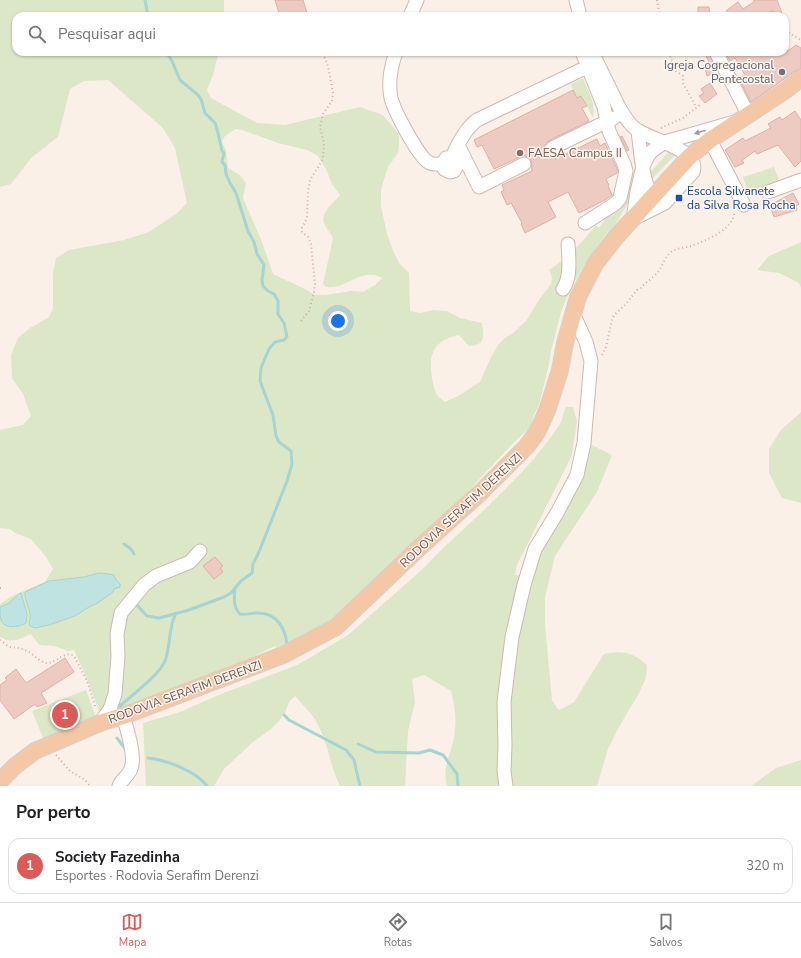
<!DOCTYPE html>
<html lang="pt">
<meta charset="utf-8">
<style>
:root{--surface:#fff;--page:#f2f2f2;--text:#202124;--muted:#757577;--line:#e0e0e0;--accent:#da5b58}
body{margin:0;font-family:"Nunito Sans",sans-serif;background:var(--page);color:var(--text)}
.you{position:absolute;left:338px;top:321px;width:14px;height:14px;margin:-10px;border:3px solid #fff;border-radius:50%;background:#1a73e8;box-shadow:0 0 0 6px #1a73e833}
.badge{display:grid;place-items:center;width:26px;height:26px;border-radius:50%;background:var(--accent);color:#fff;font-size:13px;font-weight:700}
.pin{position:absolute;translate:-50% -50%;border:2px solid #fff;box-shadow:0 1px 4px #0006}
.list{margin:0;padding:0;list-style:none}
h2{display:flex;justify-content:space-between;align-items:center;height:52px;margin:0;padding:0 16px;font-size:17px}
h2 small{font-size:13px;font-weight:400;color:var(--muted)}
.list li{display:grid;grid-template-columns:26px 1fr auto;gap:12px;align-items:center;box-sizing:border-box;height:56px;margin:0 8px 8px;padding:0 8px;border:1px solid var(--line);border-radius:12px}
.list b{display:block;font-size:15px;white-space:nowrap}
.list p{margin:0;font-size:13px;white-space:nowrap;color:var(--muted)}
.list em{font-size:13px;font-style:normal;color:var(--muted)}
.icon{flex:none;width:22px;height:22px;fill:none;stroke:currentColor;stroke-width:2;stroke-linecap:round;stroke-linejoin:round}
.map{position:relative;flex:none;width:801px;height:786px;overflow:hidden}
.search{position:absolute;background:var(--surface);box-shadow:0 1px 3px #0004;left:12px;right:12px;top:12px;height:44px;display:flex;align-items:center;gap:10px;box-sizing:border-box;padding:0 14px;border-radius:12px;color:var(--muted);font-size:15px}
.sheet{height:116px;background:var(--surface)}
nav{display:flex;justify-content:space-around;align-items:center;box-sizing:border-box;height:56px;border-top:1px solid var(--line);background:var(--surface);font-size:11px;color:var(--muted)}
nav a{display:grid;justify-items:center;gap:2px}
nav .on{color:var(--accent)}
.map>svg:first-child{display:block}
</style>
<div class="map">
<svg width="801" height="786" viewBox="0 0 801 786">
<rect width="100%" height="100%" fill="#fbf0e8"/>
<path fill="#dbe7c7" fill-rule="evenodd" d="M0,0h224v16h-208v36h203l-6,23 -6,15 4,8 46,25 28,2 75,-18 23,8 16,19v11l-1,8 -10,14 -3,9 -4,14v16l6,28 7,19 6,11 9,9 1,38 10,2 13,-3 14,1 13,7 22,5c2,12 4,23 -13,23l-10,-11c-25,5 -31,19 -27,43 1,5 3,15 6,18 1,2 5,4 7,6l13,-6 22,-14 10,-23 9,-15 6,-6 8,-5 13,-12 13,-21 12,-16 1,-6 -3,-8c19,-13 33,-27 47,-45l3,3c5,-8 12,-18 22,-19l5,-7 6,-17h2l-7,20 -12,20 -8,8 -23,32 -13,23 -9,21 -11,42 -2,13 -10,41 -5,10 -3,12 -16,14 -54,58 -105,101 -43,34 -37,14 -1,-2 -29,14 -145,56 -17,-44 -10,-22 -6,1 -14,-5 -15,-1 -8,-11c-11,5 -19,10 -31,3v-33l12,-8 33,-14 8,-13 -7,-12 -15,-18 -16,-6 -5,-4 -10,-1v-98l23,-5 8,-9 -8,-22 -11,-16 -1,-23 7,-17 12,-10 19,-11 4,-8v-36l3,-15 13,-8 55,-10 25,-8 27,-18 11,-11 -12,-55 -12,-20 -55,-48 -24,1 -14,8 -12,48 -27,21 -20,26 -11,3zM235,129l7,1 36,13 29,7 11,6 8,13 6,15 8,11c-7,9 -23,19 -14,32 2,4 5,6 7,11l-10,46 3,3c4,0 9,0 13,-1 13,-5 29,-17 43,-8l-7,7 -12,7 -12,-1 -26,4h-10l-8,-5 -34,-16 -11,-32 -19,-44 3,-15 -6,-8 -12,-7 -2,-18 -4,-8 2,-5z
M581,79h2c6,13 13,25 10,39l-11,-22 -5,2 -6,-12v-2z
M671,149l5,5 -24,25 -4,-4z
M774,167l6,16 -32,10 -5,-16z
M801,242v46l-2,-5 -20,-10 -22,-3 12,-14z
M566,407h7l4,14 -5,34 -55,110 -2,10 14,1 47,-89 10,-48 6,6 20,10 -15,37 -42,64 -10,41v28l7,75 5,8 3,2 14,-8 30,-48c18,-4 29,-2 43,11l-1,13 -8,17 -18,30 -12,24 -11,37h-150c-5,-21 4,-30 7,-49 3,-19 1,-28 -3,-46l-27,-16 -12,4 3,23 -7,29 -3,55h-65c-10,-20 -12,-43 -23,-63 -5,-10 -15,-18 -22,-27l-6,6 -4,11 -6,8 -9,9 -17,12 -29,27 -10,17h-68l-3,-63 37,-11 41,-18 76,-29 51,-30 78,-69 10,-11c43,-41 91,-81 124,-131 3,-5 3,-12 6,-17z
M801,412v91l-19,-5 -13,-25v-24l12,-19z
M86,690l11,30 -53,20 -12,-29z
M801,760v26h-50l25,-18z"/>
<path fill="#bee3e1" stroke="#a5d4d2" d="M99,573l11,1 4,1 2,5 4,4v3l-6,2 -1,3 -17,12 -7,3 -14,9 -26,9 -14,3 -5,-2c-2,-4 1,-7 0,-12 -1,-8 -6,-15 -5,-22l24,-11 35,-4z
M20,593h1l6,21 -1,9c-7,4 -21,7 -25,-3 -1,-3 -1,-9 -1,-13l9,-4z"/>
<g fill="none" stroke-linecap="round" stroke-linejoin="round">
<path stroke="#a5d4d2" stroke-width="3" d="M145,0l3,16
M124,544l7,5 3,5
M235,588c-1,10 -2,19 5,26 6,1 11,-1 16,-1 21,-1 30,16 31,33
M134,602l13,14 12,2 30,-8 35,-13 7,-4 10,-12 11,-8 1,-9 6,-12 28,-71 5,-17 -1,-13 -12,-9 -3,-6 -3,-21 -13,-34 1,-13 8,-19 6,-7 9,-2 3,-3 -3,-14 -6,-9v-13l-4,-7 -6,-3 -5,-5 -1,-6 2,-15 -7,-11 -3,-12 -6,-11 -12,-38 -6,-10 -4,-9 -1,-9 -3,-3 2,-9 -2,-2 -5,-22 -2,-6 -10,-10 -4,-14 -3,-4 -18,-15 -8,-19 -6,-9
M114,711c12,-11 46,-36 51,-50 6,-16 3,-33 11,-48
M284,715l5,5 57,30 8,10 6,26
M117,738l9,12
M358,744l18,8 43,1 11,-3 13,5 14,19 1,12
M148,758c18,2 48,13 59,28"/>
</g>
<path fill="#eecbc2" stroke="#dfafa4" d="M275,0h28l5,16h-28z
M754,0h23l6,16h-8l-2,-5 -15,5h-29l-3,-5 12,-9 5,7 11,-7z
M698,7h11l1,9h-12z
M796,45l5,3v21l-6,2 -15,11 -29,20 -12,-23 6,-4 -10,-17 -5,3 -5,-9h60v-3l3,2z
M709,54l8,17 -10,5 -3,-12 5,-2 -3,-6z
M710,83l7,11 -12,9 -6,-7 5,-3 -3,-4z
M573,90l4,8 4,-2 6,10 -5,2 7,13 -41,20 -4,6 1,4 3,4 6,1 1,3 42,-20 3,7 5,-3 13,28 -1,2 -11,6 3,6 -1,1 4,9 -7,5 -26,13 -11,-21 -20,10 8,15 -31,16 -4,-9 1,-1 -11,-20 -4,2 -6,-13 3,-2 -2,-5 30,-14 -1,-11 -7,-5 -30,14 -12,-24 -5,2 -3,-7z
M795,111l6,9v41l-6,6 -17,-22 -21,9 -2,-3 -13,9 2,3 -9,4 -10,-17 18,-12 2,3 26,-13 -3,-4 12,-7 2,3z
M622,136l7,14 -2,1 -7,-14z
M793,193l6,11 -3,2 1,4 -23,7 -4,-12z
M215,557l8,9 -3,2 3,4 -9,7 -11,-13z
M65,658l9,14 -33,21 6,10 -10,4 -2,-3 -21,15 -14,-19v-15l7,-5 -2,-2 11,-9 10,14z"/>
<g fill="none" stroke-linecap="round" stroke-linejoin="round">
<g stroke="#ceb9b2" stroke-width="15">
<path id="minor" d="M576,0l4,16
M410,16l7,-16
M396,52c-5,14 -8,31 -5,46 3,12 28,61 39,65 4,2 9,1 13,0l3,-5 6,-1 5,5v3l-3,6 -4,1 -6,-3 -1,-6
M582,52l22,55 5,24 15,33 2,7 -6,27 -4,5 -31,20
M592,52l27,55c4,7 13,21 20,24 13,9 62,19 54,41l-28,31 -32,16 4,-27 6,-26 5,-10 4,-5 13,-9 66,-19
M716,52l32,62
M638,131c3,21 4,58 19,72
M710,140l34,65
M458,145l21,42 45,-23
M552,148l62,-30
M452,157c6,-13 13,-28 25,-37l110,-53
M768,192l33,-12
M563,289c8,-11 6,-31 5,-45
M100,723l10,-14 5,-15 3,-38 -1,-22 4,-21 23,-28 12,-9 34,-14 10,-11
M119,786c2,-6 8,-9 11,-15 7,-12 -3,-42 -7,-55
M506,786l-2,-15 1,-26 -1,-43 8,-65 12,-52 11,-36 22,-36 20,-38 7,-32 7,-82 -5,-19 -13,-29"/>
</g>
<g stroke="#d8cfcd" stroke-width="18">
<path id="major" d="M0,781l15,-15 20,-15 65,-28 23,-7 160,-61 53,-28 84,-80 61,-55 45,-45 10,-13 6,-12 6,-14 12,-38 5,-27 13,-46 17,-33 21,-27 74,-81 20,-16 76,-50 15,-12"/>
</g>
<path stroke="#d3aea5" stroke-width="2" stroke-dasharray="1 3" stroke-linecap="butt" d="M657,0l3,16
M769,15v1
M785,31l16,9
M669,52l7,19 7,5v7l13,24
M661,128l22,-10 18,-14
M301,321l8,-10 5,-19 1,-8 -4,-40 -3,-7 -6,-5v-4l5,-10 1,-26 2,-12 13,-21 1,-16 -4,-16 3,-13 9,-13 1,-8 -5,-27 -3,-8 -6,-6
M602,355l4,-8 6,-27 2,-5 11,-10 12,-15 3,-1c4,-6 12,-10 17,-16 6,-7 7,-15 14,-21 5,-4 13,-4 20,-6 14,-5 44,-17 43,-34
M0,588h1
M0,640c3,2 7,6 10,7 8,1 12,1 19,5 5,3 12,11 18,11 10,0 17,-13 27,-7l13,25 9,28
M56,755l14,16 15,9 5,6"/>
<use href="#minor" stroke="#fff" stroke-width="13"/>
<use href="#major" stroke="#f4c8a6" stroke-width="16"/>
</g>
<defs><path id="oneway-solid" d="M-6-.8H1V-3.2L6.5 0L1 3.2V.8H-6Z"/></defs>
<use fill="#ab9895" href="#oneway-solid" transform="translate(700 132) rotate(163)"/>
<circle fill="#6b7280" stroke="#fef5ee" stroke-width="1.5" cx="782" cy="72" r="4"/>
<circle fill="#8d6e63" stroke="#fef5ee" stroke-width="1.5" cx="520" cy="153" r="4"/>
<rect fill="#1a4fb4" stroke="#fef5ee" stroke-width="1.5" x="675" y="194" width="8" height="8" rx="2"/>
<g text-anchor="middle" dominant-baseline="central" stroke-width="3" stroke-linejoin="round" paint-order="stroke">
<g font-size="12" fill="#5b616d" stroke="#fef5ee" text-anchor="end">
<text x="774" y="65">Igreja Cogregacional<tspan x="774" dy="14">Pentecostal</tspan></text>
</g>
<g font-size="12" fill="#785e54" stroke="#fef5ee" text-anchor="start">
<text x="528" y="153">FAESA Campus II</text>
</g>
<g font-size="12" fill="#164399" stroke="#fef5ee" text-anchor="start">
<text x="687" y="191">Escola Silvanete<tspan x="687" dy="14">da Silva Rosa Rocha</tspan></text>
</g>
<g font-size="12" fill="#73544e" stroke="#fef5ee">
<text transform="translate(461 510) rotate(-43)">RODOVIA SERAFIM DERENZI</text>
<text transform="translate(185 692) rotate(-20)">RODOVIA SERAFIM DERENZI</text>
</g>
</g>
</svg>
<div class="you"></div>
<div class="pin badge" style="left:65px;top:715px">1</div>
<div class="search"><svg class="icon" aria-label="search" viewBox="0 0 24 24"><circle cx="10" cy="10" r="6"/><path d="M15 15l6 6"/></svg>Pesquisar aqui</div>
</div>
<section class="sheet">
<h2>Por perto<small></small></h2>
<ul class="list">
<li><span class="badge">1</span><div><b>Society Fazedinha</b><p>Esportes · Rodovia Serafim Derenzi</p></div><em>320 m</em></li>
</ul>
</section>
<nav>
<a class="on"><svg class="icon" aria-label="map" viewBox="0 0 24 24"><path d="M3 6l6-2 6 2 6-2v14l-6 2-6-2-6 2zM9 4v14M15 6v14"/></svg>Mapa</a>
<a><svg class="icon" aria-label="directions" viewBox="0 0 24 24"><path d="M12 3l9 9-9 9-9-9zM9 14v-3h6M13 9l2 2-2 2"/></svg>Rotas</a>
<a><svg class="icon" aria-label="saved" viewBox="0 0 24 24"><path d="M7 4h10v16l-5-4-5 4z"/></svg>Salvos</a>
</nav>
